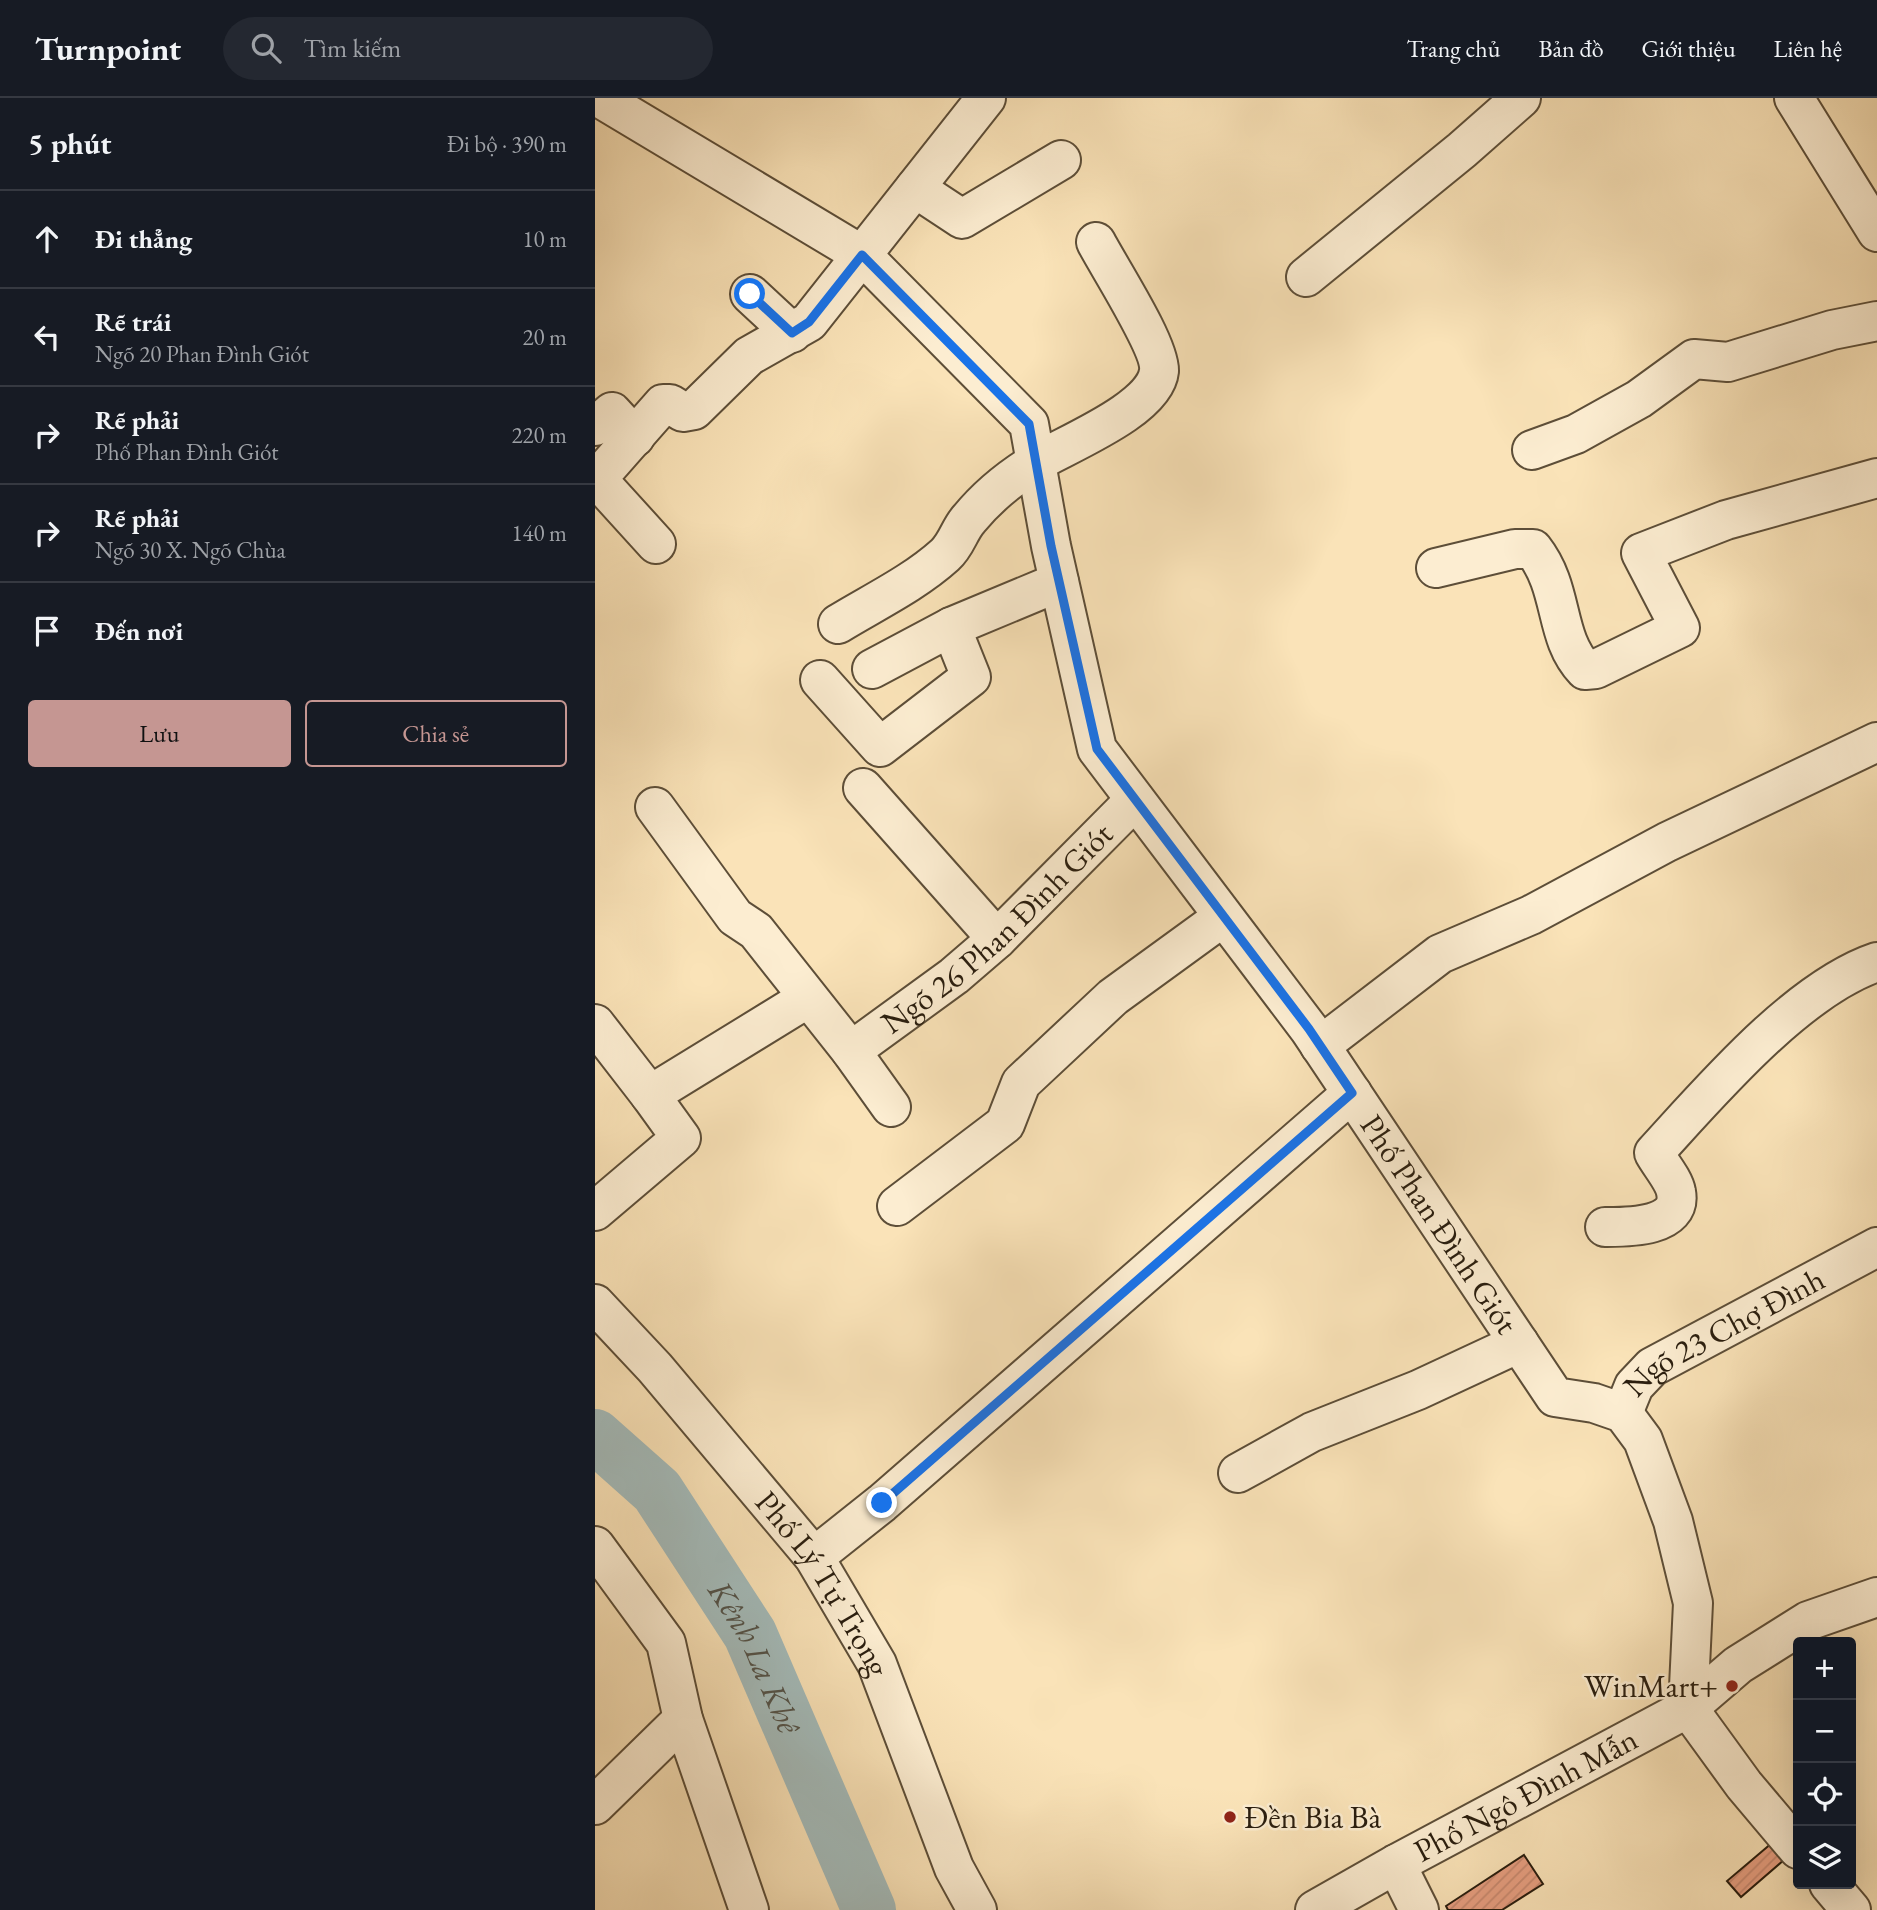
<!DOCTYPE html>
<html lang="vi">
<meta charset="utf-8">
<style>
:root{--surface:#171b24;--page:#242831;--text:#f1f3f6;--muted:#9ea1a6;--line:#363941;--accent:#c59692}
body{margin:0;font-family:"EB Garamond",serif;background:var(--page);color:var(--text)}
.controls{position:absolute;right:21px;bottom:21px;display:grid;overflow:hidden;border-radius:7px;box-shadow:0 7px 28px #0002}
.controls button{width:63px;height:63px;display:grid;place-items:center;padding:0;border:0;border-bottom:2px solid var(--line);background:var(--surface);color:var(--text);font:35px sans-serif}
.stop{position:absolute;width:21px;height:21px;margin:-16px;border:5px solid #1a73e8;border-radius:50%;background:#fff}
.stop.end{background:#1a73e8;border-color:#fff;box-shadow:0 2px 7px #0008}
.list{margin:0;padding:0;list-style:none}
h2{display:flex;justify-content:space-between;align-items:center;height:91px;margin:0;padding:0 28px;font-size:30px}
h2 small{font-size:23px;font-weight:400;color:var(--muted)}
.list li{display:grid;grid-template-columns:46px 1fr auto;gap:21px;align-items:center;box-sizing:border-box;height:98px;padding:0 28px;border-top:2px solid var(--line)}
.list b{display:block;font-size:26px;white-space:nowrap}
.list p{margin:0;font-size:23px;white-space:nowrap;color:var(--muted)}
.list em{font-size:23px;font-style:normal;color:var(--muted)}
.actions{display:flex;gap:14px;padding:21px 28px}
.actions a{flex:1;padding:16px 0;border:2px solid var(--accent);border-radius:7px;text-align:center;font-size:24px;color:var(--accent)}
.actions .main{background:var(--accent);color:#111}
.icon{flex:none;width:38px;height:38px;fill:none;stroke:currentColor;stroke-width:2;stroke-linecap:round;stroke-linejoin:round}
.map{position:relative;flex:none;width:1282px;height:1812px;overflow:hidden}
header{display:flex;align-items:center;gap:42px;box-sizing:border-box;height:98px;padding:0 35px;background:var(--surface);border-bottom:2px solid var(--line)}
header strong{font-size:33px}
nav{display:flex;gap:38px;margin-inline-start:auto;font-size:24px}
.search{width:490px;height:63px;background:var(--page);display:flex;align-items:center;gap:18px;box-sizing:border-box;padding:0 24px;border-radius:38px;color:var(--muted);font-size:26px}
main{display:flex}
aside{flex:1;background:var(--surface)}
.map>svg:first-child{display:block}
</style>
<header>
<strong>Turnpoint</strong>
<div class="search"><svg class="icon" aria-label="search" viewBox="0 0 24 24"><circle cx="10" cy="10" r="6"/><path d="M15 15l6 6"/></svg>Tìm kiếm</div>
<nav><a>Trang chủ</a><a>Bản đồ</a><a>Giới thiệu</a><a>Liên hệ</a></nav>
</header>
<main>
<aside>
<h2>5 phút<small>Đi bộ · 390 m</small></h2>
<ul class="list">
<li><svg class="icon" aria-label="ahead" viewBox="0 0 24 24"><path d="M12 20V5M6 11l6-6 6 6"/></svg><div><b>Đi thẳng</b></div><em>10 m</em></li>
<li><svg class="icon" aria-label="left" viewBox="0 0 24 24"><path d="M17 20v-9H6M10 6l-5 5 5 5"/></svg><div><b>Rẽ trái</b><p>Ngõ 20 Phan Đình Giót</p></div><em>20 m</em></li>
<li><svg class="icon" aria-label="right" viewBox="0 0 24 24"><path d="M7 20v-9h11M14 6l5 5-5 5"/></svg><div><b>Rẽ phải</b><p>Phố Phan Đình Giót</p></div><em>220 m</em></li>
<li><svg class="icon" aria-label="right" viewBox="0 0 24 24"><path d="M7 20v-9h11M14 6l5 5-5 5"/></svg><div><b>Rẽ phải</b><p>Ngõ 30 X. Ngõ Chùa</p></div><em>140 m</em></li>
<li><svg class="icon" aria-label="arrive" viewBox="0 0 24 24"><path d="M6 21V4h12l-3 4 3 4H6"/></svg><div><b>Đến nơi</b></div></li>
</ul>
<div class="actions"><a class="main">Lưu</a><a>Chia sẻ</a></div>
</aside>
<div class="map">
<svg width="1282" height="1812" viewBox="0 0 1282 1812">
<defs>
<pattern id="building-hatch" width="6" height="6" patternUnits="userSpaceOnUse" patternTransform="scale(1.75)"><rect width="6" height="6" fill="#e79f81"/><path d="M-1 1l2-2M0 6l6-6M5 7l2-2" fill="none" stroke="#c6886e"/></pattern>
</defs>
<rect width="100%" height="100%" fill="#fae3b8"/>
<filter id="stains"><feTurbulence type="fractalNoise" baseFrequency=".00286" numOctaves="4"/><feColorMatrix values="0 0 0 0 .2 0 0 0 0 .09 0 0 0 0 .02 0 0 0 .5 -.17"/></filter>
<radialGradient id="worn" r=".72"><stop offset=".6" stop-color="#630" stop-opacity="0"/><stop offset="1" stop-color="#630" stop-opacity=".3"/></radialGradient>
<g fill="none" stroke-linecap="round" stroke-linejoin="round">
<path stroke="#a4bbba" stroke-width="54" id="s1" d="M0,1338l62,55 93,143 119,276"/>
</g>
<path fill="url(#building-hatch)" stroke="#291d0e" stroke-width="2" d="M1184,1739l13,16 -51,44 -14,-16z
M929,1757l19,29 -41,26h-54l-2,-4z"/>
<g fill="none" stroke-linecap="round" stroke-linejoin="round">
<g stroke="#5d4e38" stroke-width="42">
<g id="minor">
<path id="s2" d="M5,0l262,157 167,169 22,122 46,203 212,280 246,368 39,6 29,10 20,27 30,81 20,82 -5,105 56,77 54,64"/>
<path d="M1199,0l83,134"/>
<path d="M320,90l47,31 99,-59"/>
<path d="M711,179l156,-127 59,-52"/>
<path d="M155,196l42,39"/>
<path d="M0,328l17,-14 23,25"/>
<path d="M937,352l44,-16 63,-35 55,-40 34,3 104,-32 45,-9"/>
<path d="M61,446l-59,-65 66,-75h7l13,8 11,-2 55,-54 60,-34 177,-224"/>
<path d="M841,470l79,-19h18c32,41 20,87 52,121l11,-1 84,-41 -39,-75 85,-33 151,-42"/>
<path d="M243,526c36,-22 76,-41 107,-69 12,-11 14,-25 24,-36 18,-22 40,-40 64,-55 31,-19 122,-54 126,-93 2,-24 -50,-104 -63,-129"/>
<path d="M277,571l79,-42 108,-45"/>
<path d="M225,582l60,67 91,-70 -20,-50"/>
<path d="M268,690l134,151"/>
<path d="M60,709l80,110 21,14 95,120 40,56"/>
<path d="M0,926l55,71 158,-97"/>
<path d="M725,948l120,-92 91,-39 136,-73 210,-100"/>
<path id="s3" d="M256,953l103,-75 43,-37 138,-139"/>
<path d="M302,1108l108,-82 16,-41 92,-86 110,-80"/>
<path d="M0,1113l86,-73 -31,-43"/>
<path d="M1010,1129c21,0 78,1 71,-35 -2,-12 -16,-28 -22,-39 56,-61 143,-164 223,-191"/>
<path id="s4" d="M0,1206l60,64 159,189 63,107 77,204 23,42"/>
<path id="s5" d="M1028,1315l11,-27 18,-19 225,-120"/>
<path d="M643,1375l74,-41 106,-42 101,-47"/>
<path d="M0,1448l71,97 17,76 66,191"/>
<path d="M219,1459l68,-54 470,-410"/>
<path d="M0,1707l88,-86"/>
<path d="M801,1766l23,46"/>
<path d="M1234,1786l22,26"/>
<path id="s6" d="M720,1812l81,-46 292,-156 50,-43 70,-44 69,-24"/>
</g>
</g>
<use href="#minor" stroke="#fcedd1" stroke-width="38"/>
</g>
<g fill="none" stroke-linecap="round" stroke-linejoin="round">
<path stroke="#1a73e8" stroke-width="9" d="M155,196l42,39 17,-11 53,-67 167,169 22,122 46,203 212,280 43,64 -470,410"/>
</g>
<g fill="#8f2418" stroke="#fcedd1" stroke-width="2.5">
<circle cx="1137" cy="1588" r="7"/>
<circle cx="635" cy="1719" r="7"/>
</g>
<g text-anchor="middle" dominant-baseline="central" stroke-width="5" stroke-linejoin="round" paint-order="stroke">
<g font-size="32" fill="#291d0e" stroke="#fcedd1">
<text stroke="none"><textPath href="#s3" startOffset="191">Ngõ 26 Phan Đình Giót</textPath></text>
<text stroke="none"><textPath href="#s2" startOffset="1461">Phố Phan Đình Giót</textPath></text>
<text stroke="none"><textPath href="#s5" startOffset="135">Ngõ 23 Chợ Đình</textPath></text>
<text stroke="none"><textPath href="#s4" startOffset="362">Phố Lý Tự Trọng</textPath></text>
<text stroke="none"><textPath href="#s6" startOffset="240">Phố Ngô Đình Mẫn</textPath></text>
</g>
<g font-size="32" fill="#291d0e" stroke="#fcedd1" text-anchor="end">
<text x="1123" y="1588">WinMart+</text>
<text x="649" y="1719" text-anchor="start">Đền Bia Bà</text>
</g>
<g font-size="33" font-style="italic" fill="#54544a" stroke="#fcedd1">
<text stroke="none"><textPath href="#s1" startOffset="276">Kênh La Khê</textPath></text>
</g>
</g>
<rect width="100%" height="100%" filter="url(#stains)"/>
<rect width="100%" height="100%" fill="url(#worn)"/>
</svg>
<div class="controls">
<button>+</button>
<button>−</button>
<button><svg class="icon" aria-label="locate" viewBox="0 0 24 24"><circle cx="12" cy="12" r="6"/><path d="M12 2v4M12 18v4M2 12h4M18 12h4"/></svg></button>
<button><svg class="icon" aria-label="layers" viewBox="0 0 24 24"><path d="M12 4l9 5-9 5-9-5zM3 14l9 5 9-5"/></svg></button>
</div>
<div class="stop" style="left:155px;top:196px"></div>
<div class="stop end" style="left:287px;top:1405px"></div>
</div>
</main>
